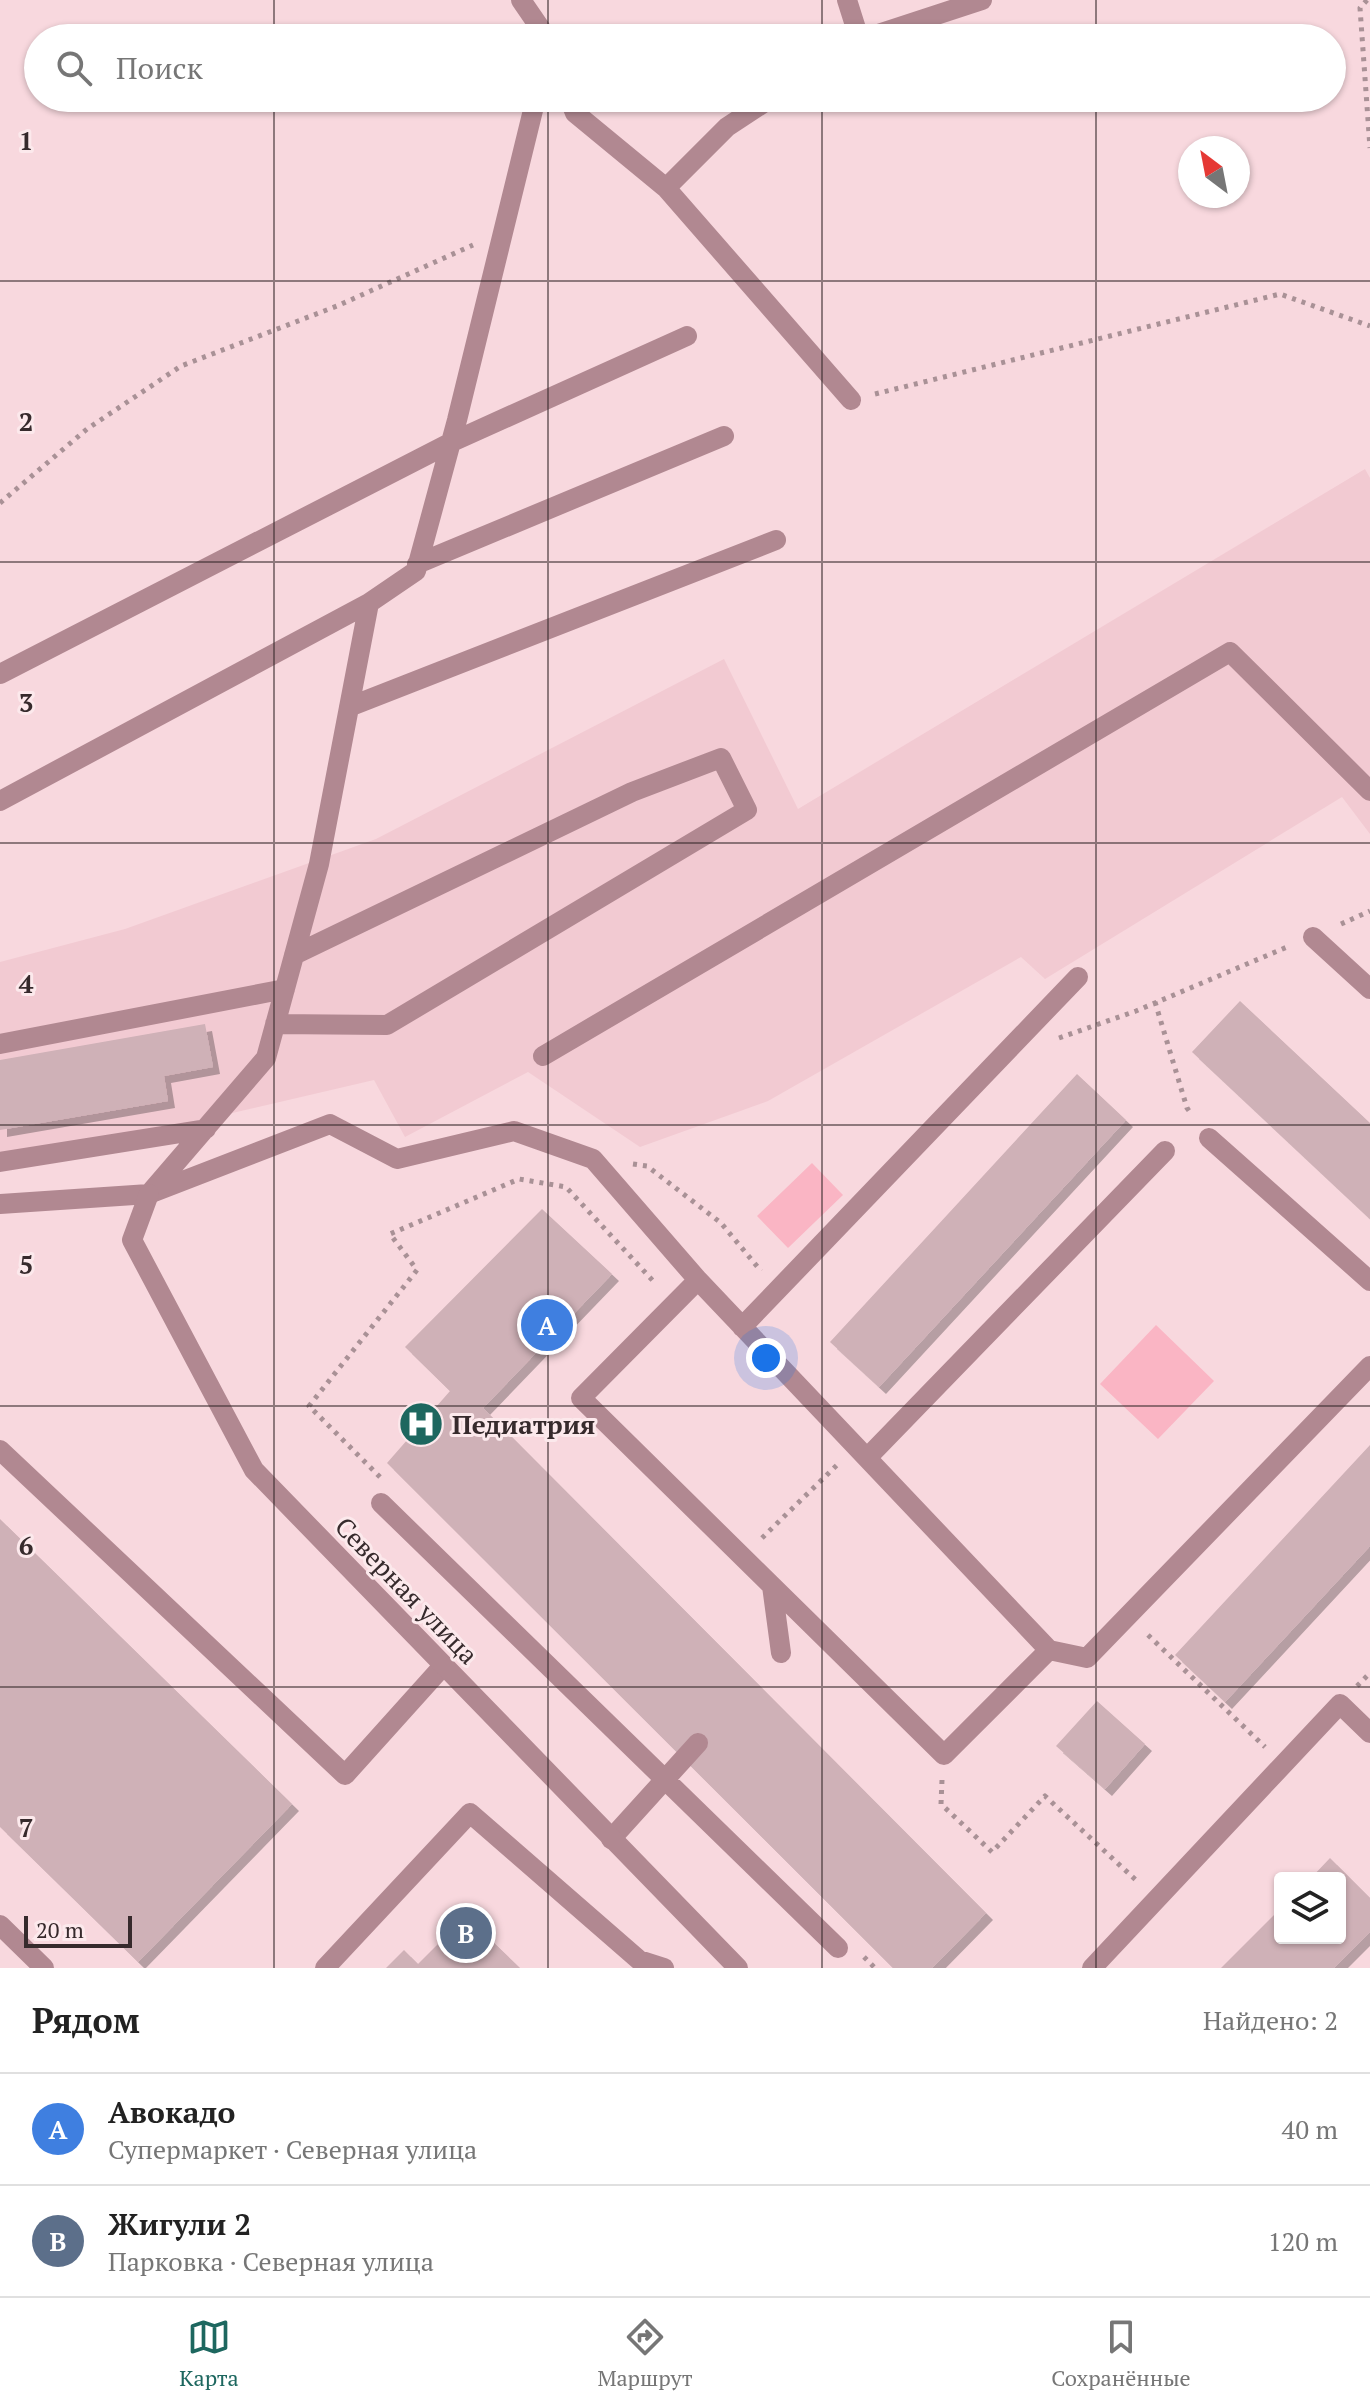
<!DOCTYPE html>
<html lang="ru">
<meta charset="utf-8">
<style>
:root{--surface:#fff;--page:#f6f6f6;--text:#222;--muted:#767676;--line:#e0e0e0;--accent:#1d675f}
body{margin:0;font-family:"PT Serif",serif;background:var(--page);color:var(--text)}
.controls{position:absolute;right:24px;bottom:24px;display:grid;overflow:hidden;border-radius:8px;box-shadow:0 2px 6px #0004}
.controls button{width:72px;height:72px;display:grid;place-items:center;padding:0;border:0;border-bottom:2px solid var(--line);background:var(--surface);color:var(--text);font:40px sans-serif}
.compass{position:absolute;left:1178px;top:136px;width:72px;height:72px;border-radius:50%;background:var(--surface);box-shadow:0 2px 6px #0004;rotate:328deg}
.scale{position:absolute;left:24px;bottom:20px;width:108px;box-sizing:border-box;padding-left:8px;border:4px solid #362a2c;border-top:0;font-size:22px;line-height:28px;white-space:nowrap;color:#362a2c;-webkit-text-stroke:6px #fce9ec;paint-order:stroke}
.you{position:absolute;left:766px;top:1358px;width:28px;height:28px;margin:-20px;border:6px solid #fff;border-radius:50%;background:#1a73e8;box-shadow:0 0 0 12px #1a73e833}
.badge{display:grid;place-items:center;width:52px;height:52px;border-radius:50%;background:var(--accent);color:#fff;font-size:26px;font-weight:700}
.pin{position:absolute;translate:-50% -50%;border:4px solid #fff;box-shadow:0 2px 8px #0006}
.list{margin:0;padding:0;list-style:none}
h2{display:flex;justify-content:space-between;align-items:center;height:104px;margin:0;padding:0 32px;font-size:34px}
h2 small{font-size:26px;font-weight:400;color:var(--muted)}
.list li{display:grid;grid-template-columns:52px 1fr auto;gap:24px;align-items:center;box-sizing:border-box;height:112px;padding:0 32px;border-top:2px solid var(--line)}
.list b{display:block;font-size:30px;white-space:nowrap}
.list p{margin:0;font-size:26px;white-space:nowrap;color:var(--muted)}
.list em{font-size:26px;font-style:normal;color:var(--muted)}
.icon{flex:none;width:44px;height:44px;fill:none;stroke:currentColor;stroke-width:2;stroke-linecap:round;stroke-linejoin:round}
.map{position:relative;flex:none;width:1370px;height:1968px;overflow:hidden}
.search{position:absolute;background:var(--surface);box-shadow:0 2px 6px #0004;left:24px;right:24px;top:24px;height:88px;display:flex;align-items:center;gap:20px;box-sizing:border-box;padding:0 28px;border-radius:44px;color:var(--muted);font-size:30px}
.sheet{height:328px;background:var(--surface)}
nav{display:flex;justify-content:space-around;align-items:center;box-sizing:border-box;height:112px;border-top:2px solid var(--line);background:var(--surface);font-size:22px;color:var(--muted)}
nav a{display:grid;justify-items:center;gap:4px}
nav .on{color:var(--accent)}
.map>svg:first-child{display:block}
</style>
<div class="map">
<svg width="1370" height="1968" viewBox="0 0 1370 1968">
<defs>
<filter id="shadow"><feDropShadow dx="7" dy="7" stdDeviation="0" flood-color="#0004"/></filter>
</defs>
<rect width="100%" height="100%" fill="#f8d8de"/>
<path fill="#f2cad2" d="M1365,469l5,9v356l-28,-37 -297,182 -24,-22 -253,144 -128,46 -112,-75 -123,65 -31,-57 -374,87v-205l125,-33 251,-90 348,-180 74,150z"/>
<path fill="#fab5c4" d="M812,1163l31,32 -55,53 -31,-32z
M1156,1325l58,56 -56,58 -58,-55z"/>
<path fill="#cfb1b7" filter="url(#shadow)" d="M1061,27l4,11h-34z
M1240,1001l130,122v96l-178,-167z
M205,1024l8,43 -49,9 4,25 -168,29v-70z
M1077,1074l49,46 -247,267 -49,-45z
M542,1209l70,65 -129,134 503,505 -54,55h-39l-506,-505 63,-72 -45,-44z
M1370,1445v101l-145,156 -50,-47z
M0,1519l292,285 -154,158 -138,-135z
M1097,1701l48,43 -40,45 -49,-43z
M1330,1858l40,40v34l-36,36h-113l59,-59v29h60v-60h-29z
M466,1916l54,52h-134l18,-18 14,14z"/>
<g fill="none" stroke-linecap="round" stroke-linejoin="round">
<path stroke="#a99196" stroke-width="5" stroke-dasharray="4 6" stroke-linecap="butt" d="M1367,0l-7,8 10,140
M875,394l405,-100 90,32
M0,503l87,-74 94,-63 156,-60 136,-61
M1341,924l29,-13
M1155,1002l32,106 5,7
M1059,1038l77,-27 151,-64
M633,1164l14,2 74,57 40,48
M380,1477l-71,-71 108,-136 -27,-36 129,-55 47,8 89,96
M762,1538l76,-74
M1148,1635l117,112
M1357,1686l13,-13
M942,1780l-1,24 51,48 53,-56 93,86
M864,1957l11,11"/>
<path stroke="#b18891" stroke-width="20" d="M521,0l26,38
M569,98l6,15 91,75 61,-61 44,-29
M666,188l185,212
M417,564l307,-128
M0,674l452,-232 235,-106
M349,707l427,-167
M0,801l369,-198
M1313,937l57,52
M275,1024l112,1 360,-215 -26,-52 -89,34 -338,163
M0,1044l285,-55
M543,1056l687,-404 140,139
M1209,1138l161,143
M0,1162l206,-33
M149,1194l117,-136 53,-194 50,-261 47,-32 41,-151 79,-322
M0,1204l149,-10 181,-70 67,35 117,-28 79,28 105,121
M742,1327l336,-350
M0,1450l345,325 98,-109
M867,1458l298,-307
M381,1503l457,445
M772,1586l9,67
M1049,1650l-105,105 -363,-357 117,-118 351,370 38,8 283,-292
M611,1839l87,-96
M0,1925l44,43
M325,1968l145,-155 169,147 25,8
M1092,1968l248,-264 30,29"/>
<path stroke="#b18891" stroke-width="20" d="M847,0l12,38
M866,38l116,-38
M149,1194l-17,46 122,230 484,498"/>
</g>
<path fill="none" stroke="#362a2c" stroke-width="2" stroke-opacity="0.55" d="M274,0v38M548,0v38M822,0v38M1096,0v38M274,98v1870M548,98v1870M822,98v1870M1096,98v1870M0,281h1370M0,562h1370M0,843h1370M0,1125h1370M0,1406h1370M0,1687h1370"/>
<defs>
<g id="hospital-disc" transform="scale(2.3)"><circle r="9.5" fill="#1d675f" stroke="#fce9ec"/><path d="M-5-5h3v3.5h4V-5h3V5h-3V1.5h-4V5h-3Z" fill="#fff"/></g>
</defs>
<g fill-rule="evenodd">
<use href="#hospital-disc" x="421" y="1424"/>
</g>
<g text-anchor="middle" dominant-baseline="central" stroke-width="6" stroke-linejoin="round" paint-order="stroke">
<g font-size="26" font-weight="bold" fill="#362a2c" stroke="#fce9ec" text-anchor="start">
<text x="452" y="1424">Педиатрия</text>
</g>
<g font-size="26" fill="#362a2c" stroke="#fce9ec">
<text transform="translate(407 1590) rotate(46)">Северная улица</text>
</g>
</g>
<g font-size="26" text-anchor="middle" font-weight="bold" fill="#362a2c" stroke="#fce9ec" stroke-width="6" stroke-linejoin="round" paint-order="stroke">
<text x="26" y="150">1</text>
<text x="26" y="431">2</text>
<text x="26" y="712">3</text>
<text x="26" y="993">4</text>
<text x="26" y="1274">5</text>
<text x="26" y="1555">6</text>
<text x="26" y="1837">7</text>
</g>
</svg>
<div class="controls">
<button><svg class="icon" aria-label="layers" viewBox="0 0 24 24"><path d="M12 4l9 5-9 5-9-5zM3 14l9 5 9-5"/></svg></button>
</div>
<svg class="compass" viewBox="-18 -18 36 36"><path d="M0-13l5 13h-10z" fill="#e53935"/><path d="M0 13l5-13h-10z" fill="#767676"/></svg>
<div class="scale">20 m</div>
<div class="you"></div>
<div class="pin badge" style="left:547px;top:1325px;background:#3f7fe0">A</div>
<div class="pin badge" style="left:466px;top:1933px;background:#5c6f8a">B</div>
<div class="search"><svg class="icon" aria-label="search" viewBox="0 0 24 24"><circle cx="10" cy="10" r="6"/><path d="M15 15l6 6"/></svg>Поиск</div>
</div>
<section class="sheet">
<h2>Рядом<small>Найдено: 2</small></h2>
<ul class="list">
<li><span class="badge" style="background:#3f7fe0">A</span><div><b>Авокадо</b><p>Супермаркет · Северная улица</p></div><em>40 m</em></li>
<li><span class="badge" style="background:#5c6f8a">B</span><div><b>Жигули 2</b><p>Парковка · Северная улица</p></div><em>120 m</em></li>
</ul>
</section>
<nav>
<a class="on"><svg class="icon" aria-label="map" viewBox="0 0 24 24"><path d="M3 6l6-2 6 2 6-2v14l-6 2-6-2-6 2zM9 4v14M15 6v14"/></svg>Карта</a>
<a><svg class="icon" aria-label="directions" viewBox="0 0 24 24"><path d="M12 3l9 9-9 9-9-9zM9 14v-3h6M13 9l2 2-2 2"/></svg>Маршрут</a>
<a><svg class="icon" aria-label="saved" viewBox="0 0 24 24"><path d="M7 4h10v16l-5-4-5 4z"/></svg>Сохранённые</a>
</nav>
